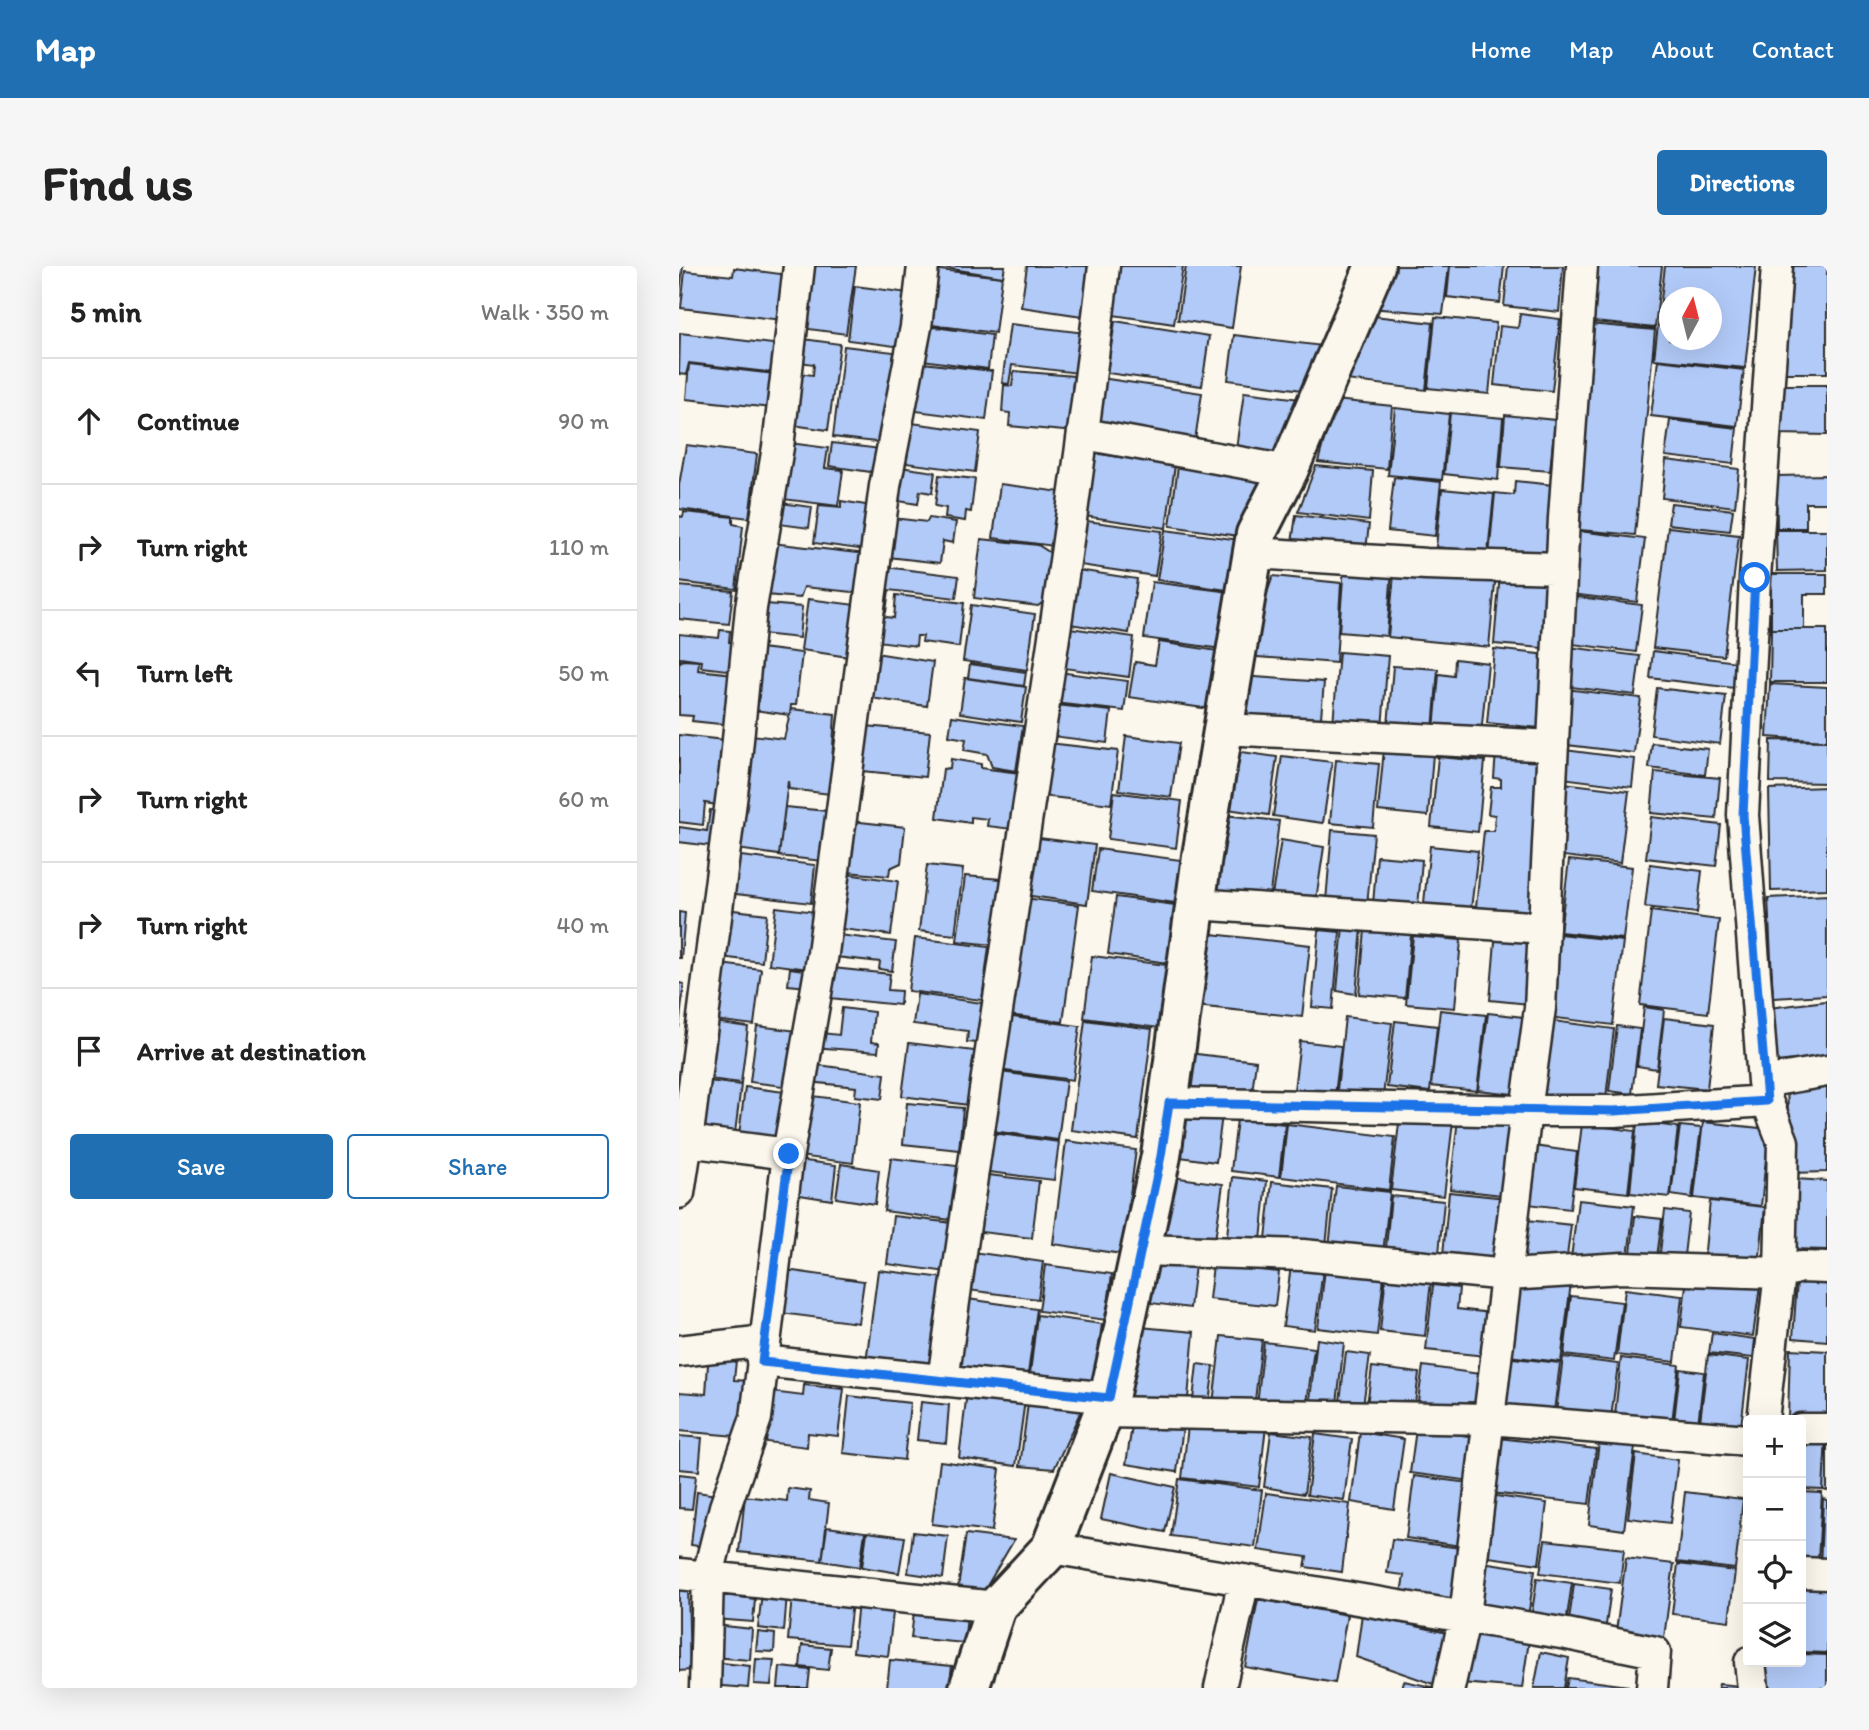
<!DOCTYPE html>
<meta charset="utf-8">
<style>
:root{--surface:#fff;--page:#f6f6f6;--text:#222;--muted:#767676;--line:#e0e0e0;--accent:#1f6fb2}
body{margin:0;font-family:Itim,sans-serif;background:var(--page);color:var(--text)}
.controls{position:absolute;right:21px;bottom:21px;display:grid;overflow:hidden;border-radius:7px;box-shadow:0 7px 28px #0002}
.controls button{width:63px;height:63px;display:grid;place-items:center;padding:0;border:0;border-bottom:2px solid var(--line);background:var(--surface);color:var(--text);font:35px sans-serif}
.compass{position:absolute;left:980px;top:21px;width:63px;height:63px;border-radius:50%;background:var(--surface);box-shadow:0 7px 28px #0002;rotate:7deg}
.stop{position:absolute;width:21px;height:21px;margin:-16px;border:5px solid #1a73e8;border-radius:50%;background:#fff}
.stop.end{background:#1a73e8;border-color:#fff;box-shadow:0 2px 7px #0008}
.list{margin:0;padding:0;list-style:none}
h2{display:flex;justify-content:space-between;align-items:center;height:91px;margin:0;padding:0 28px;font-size:30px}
h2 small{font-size:23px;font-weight:400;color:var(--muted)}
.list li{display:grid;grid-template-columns:46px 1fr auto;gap:21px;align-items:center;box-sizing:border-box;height:126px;padding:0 28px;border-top:2px solid var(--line)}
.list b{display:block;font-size:26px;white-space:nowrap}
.list em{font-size:23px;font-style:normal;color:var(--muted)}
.actions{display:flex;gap:14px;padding:21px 28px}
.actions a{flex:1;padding:16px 0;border:2px solid var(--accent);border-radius:7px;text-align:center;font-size:24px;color:var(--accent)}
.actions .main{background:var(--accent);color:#fff}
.icon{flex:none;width:38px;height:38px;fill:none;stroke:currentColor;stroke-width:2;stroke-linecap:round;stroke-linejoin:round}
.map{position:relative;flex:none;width:1148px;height:1422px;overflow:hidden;border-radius:7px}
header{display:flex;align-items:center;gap:42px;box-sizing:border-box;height:98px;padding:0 35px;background:var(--accent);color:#fff}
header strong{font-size:33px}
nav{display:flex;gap:38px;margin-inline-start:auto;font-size:24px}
.intro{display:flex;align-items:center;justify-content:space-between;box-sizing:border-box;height:168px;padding:0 42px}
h1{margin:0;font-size:49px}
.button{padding:18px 32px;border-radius:7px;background:var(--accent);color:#fff;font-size:24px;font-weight:700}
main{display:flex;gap:42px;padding:0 42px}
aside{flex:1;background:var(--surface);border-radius:7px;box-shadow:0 7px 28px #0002}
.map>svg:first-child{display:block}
</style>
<header>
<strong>Map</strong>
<nav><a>Home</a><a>Map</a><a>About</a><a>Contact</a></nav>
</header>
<div class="intro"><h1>Find us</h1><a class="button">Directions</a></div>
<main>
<aside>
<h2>5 min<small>Walk · 350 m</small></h2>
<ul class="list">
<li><svg class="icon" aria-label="ahead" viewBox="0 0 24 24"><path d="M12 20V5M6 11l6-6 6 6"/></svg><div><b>Continue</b></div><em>90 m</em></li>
<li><svg class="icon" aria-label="right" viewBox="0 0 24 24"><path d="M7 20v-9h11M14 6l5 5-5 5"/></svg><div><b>Turn right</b></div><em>110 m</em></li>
<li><svg class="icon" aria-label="left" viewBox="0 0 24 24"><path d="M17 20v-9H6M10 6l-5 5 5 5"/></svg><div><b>Turn left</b></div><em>50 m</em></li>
<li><svg class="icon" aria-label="right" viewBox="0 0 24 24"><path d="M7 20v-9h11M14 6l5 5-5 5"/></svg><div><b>Turn right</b></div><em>60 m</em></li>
<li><svg class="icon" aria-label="right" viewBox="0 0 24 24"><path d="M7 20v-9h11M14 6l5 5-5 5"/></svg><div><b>Turn right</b></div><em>40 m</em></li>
<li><svg class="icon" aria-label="arrive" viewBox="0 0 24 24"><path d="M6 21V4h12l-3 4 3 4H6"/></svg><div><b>Arrive at destination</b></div></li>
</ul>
<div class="actions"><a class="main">Save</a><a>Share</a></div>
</aside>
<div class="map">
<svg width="1148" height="1422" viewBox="0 0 1148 1422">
<rect width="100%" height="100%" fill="#fbf7ec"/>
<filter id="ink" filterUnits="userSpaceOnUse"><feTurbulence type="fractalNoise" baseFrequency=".0143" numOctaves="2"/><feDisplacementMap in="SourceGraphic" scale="14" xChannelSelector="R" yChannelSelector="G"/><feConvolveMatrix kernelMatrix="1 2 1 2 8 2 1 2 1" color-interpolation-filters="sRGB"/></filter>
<g filter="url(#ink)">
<path fill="#b2caf8" stroke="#2b2b2b" stroke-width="2" fill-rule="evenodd" d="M0,0h4l-4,33z
M131,0h46l-10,68 -45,-6z
M254,0h72l-2,11z
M348,0h69l-7,51 -68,-10z
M441,0h63l-9,58 -61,-9z
M507,0h55l-9,62 -54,-8z
M706,0h64l-6,48 -74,-6z
M771,0h54l-4,37 -53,-6z
M829,0h55l-4,46 -55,-6z
M911,0h72l-7,62 -71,-7z
M986,0h91l-11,102 -91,-9zM990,32h42v42h-42z
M1114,0h34v107h-42z
M55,2l54,7 -6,45 -101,-12 4,-37 48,5z
M252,3l71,8 -7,56 -71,-9z
M176,20l54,7 -7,54 -54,-7z
M841,48l40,5 -8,72 -58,-6 6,-59 18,2z
M695,50l59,7 -7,67 -80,-10z
M756,51l61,6 -7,71 -61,-6z
M436,55l94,15 -7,50 -95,-13z
M331,58l76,9 -8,40 -66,-8 -3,19 -7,-1z
M910,58l66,6 -20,205 -66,-6z
M241,59l72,10 -4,34 -73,-10z
M1,67l101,12 -5,28 -87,-10 -3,12 -7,-1z
M555,69l89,11 -6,46 -89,-12z
M117,72l44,6 -12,86 -43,-6 12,-51 16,2 1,-11 -21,-3z
M165,80l50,6 -10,91 -51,-6z
M979,94l86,10 -7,56 -86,-10z
M235,96l78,9 -6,49 -78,-10z
M10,98l86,10 -3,34 -86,-9z
M335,105l60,5 -2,13 7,1 -3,31 -12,10 -55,-5 1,-13 -8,-1 2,-27 8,1z
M422,112l101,15 -8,54 -101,-15z
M1099,119h49v50l-49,-1z
M565,126l65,8 -20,63 -54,-7z
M656,134l57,6 -5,63 -69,-7z
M716,142l54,6 -7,66 -54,-5z
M771,147l53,5 -5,62 -54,-6z
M826,149l50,5 -5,51 -49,-4z
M991,154l67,8 -4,36 -68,-8z
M225,156l76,10 -5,40 -77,-10z
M103,176l46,6 -3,20 18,2 -5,36 -63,-8z
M153,177l49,6 -3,24 -49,-7z
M7,179l71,9 -8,64 -70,-9v-24z
M407,186l89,13 -9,63 -89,-13z
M987,194l73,9 -4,38 -73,-9z
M499,200l82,11 -8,61 -82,-12z
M637,200l57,5 -4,50 -71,-9z
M221,201l35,5 -3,21 -12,-2 -2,13 -26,-4z
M260,209l36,4 -4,33 -5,-1 -1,10 -20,-3 1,-10 -11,-2z
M1148,209v28h-21v25h-29l-1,-52z
M715,211l47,5 -6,54 -47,-5z
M836,215l38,4 -8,75 -56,-4 6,-63 19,2z
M321,218l61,8 -7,54 -61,-8z
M763,223l52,5 -6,58 -52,-5z
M162,235l31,5 -6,44 -52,-7 5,-38 22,2z
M94,236l39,5 -3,21 -38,-5z
M992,237l62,7 -3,21 -62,-7z
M5,246l49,5v7l10,2 -7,63 -57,-7v-66l4,1z
M617,249l73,9 -4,35 -74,-9z
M205,251l43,5 2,-4 27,4 -3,21 -10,-2 -3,22 -60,-7z
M400,254l83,11 -7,45 -82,-12z
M989,261l71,8 -15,121 -71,-8z
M486,264l83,11 -7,51 -84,-12z
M1097,264h51v40l-50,1z
M899,265l67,8 -8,63 -67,-8z
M302,273l57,6 14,9 -6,46 -8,6 -64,-8z
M93,277l94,11 -4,39 -58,-6 -4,11 -34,-3z
M716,298l101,9 -7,74 -101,-10z
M665,299l48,4 -5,67 -48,-4z
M198,300l82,10 -3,22 -67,-8 -3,22 -14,-2z
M392,303l66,10 -8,54 -66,-10z
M821,307l48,4 -6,71 -48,-4z
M1092,308h56v20h-23v35h-33z
M594,310l68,7 -5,80 -91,-7z
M473,316l78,10 -8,57 -78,-11z
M0,320l54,5 -4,33 -50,-5z
M217,329l68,8 -5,44 -37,-5 1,-6h-6l-1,10 -47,-6 2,-25 23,3z
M891,330l72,9 -6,47 -72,-9z
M129,333l48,6 -7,52 -48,-7z
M75,337l48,4 -3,31 -48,-5z
M292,339l64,9 -8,56 -64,-9z
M384,361l71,10 -5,40 -72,-10z
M1092,363h56v53h-57z
M41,364l10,1 -1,11 9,1 -3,28 -34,-4 1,-6 -21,-3 -2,4v-28l40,4z
M480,376l59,9 -8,58 -81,-12 6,-35 20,3z
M74,381l49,6 -6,52h-5l-1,10 -44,-6z
M889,381l72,9 -5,39 -72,-9z
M815,383l53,6 -7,73 -53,-5z
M974,385l84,11 -3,26 -84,-10z
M190,386l64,10 -6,44 -64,-9z
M660,386l49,4 -6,72 -49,-4z
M776,393l33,4 -7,72 -47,-5 5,-56 15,2z
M4,394l16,1 -1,9 36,4 -5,51 -37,-4 1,-5 -14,-1v-52z
M291,398l56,8 -2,14 -56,-8z
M714,400l45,3 -5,61 -45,-4z
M379,406l70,9 -4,30 -70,-8z
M561,410l84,6 -4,47 -84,-7z
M286,412l61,9 -5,35 -61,-9z
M1091,418l57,3v54l-60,-4z
M978,422l69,8 -6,48 -69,-9z
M886,423l76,9 -7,55 -75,-9z
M368,438l64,7 -4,32 -63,-8z
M112,443l44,5 -5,80 -41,-5 -1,-8 -9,74 -49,-7 14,-114 40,5z
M273,450l71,10 -7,45 -24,-4 -5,-13 -23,-4 2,-11 -17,-3z
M176,459l75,7 -5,45 -74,-7z
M0,469l45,5 -7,65 -12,-2 -2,22 -24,-3z
M447,470l53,7 -8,54 -52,-7z
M1092,474l56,1v42l-57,-1z
M361,476l78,9 -7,53 -77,-9z
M973,477l56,6 -3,26 -56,-7z
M705,483l49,5 -5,62 -50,-5z
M878,483l78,10 -3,28 -78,-10z
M549,484l49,7 -8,58 -49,-7z
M817,486l47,5 -14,156 -53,-6 8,-76h10l1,-16 -7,-1 3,-27h10v-8l-7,-1z
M603,490l50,6 -9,61 -50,-7z
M759,491l47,4 -7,71 -47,-5z
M272,493l30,5v4l39,5 -8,56 -25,-3 1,-7 -17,-2v6l-34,-5 6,-49 7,-1z
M657,494l43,4 -6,63 -43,-4z
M976,506l65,6 -4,41 -65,-6z
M885,517l65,8 -9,72 -65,-8z
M1148,521v102l-56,2 -2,-102z
M435,526l68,9 -6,47 -68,-9z
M106,541l42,4 -5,50 -43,-5z
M31,544l13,2 -4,35 -40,-5v-15l28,4z
M545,549l55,6 -10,80 -55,-7z
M972,551l70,8 -5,41 -70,-8z
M163,554l63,7 -4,36 -11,5 -1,8 -52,-5z
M653,564l42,4 -7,71 -41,-4z
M352,571l64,8 -8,59 -63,-9z
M602,574l43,7 -9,60 -44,-6z
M751,580l48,5 -8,66 -47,-5z
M419,583l83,11 -6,43 -83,-12z
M53,589l83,10 -4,38 -83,-10z
M698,590l45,4 -4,47 -45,-3z
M890,594l63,7 -9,72 -63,-7z
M971,598l52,7 -5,42 -52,-6z
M248,599l36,4 -8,66 -36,-4z
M160,607l59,8 -7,54 -58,-7z
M286,610l36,3 -8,66 -36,-4z
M1148,629v100l-54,3 -5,-100z
M437,631l59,8 -8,58 -59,-9z
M345,632l55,7 -16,117 -55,-7z
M97,641l40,5 -7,57 -40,-5z
M46,643l42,5 -5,48 -42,-5z
M972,645l68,9 -11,93 -68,-8z
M0,646l6,1 -4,45h-2z
M664,660l19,2 -6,66 -19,-3z
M640,664l21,2 -7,77 -21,-2z
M686,664l46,5 -6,63 -46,-4z
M817,664l39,4 -6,70 -39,-4z
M524,667l107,12 -8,72 -106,-11z
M151,668l66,8 -4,29 -13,-2 1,-7 -53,-6z
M880,668l64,7 -10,84 -65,-8z
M734,670l48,4 -6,68 -49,-4z
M236,672l74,9 -7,53 -74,-9z
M413,690l75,9 -8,63 -75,-10z
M41,698l41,5 -7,56 -40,-5z
M144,701l67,7 -2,16 13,1 -1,14 -80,-8z
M111,702l20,3 -2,16 -20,-2z
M0,717l5,1 -5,44z
M238,728l65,9 -6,40 -9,-1 1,-11 -55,-7z
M1148,735v56l-52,5 -7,-54z
M965,741l20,3 -7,59 -20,-3z
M163,742l32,4 -3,30 8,1 -1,9 -66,-5 1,-15 26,3z
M761,744l46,5 -9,76 -46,-5z
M809,747l44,5 -10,77 -44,-5z
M326,750l75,10 -7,54 -75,-10z
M666,751l47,6 -10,81 -46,-5z
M985,752l50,6 -7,65 -51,-5z
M406,754l67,9 -14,110 -67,-9z
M866,754l69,9 -9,77 -70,-8z
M29,755l40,6 -7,56 -40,-5z
M716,755l42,5 -7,66 -43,-5z
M78,760l41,5 -7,56 -41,-5z
M938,760l23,3 -8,65 -23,-3z
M621,775l41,5 -7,57 -41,-5z
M230,777l74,9 -7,54 -74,-10z
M509,787l68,8 -5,40 -68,-7z
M132,798l74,10 -3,25 -27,-3 1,-9 -47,-5z
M314,805l73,10 -8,59 -73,-10z
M21,814l41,5 -7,56 -41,-5z
M1148,816v90l-37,1 -3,-89z
M66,821l40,5 -7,56 -40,-5z
M126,829l55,7 -7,61 -55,-7z
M228,837l56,5 -4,42 -56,-6z
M500,844l43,5 -6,47 -43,-6z
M721,849l53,7 -9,74 -53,-6z
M779,852l60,7 -8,71 -60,-7z
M558,853l48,5 -6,53 -48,-6z
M958,856l41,5 -8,70 -40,-4z
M1024,856l66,7 -8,77 -67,-8z
M608,858l108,13 -6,53 -108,-13z
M903,858l53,7 -7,62 -54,-6z
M1001,860l21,2 -9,70 -21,-3z
M306,866l74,10 -5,38 -74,-9z
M387,875l70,9 -14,104 -69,-10z
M848,879l50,7 -7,57 -51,-6z
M212,892l74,9 -7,54 -74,-10z
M119,894l38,5 -4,35 -39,-6z
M162,898l38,6 -4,34 -39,-6z
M301,908l59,7 -7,57 -60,-7z
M486,910l58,8 -9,63 -58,-8z
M554,911l34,4 -7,69 -34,-4z
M1116,913l32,2v69l-36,-1z
M593,916l60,7 -6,57 -60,-7z
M657,920l54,6 -7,61 -54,-6z
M770,926l57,6 -8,73 -56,-6z
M712,930l53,5 -6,63 -53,-6z
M899,934l56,6 -7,60 -56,-7z
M1031,935l55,6 -6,58 -55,-5z
M986,944l24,3 -6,51 -24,-3z
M214,950l60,7 -6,49 -60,-8z
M956,950l27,3 -6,46 -26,-3z
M839,953l53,6 -5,39 -53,-7z
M286,985l78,11 -5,37 -78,-10z
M613,992l32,4 -9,68 -32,-4z
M468,994l48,5 -5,43 -47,-6z
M647,995l59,7 -8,67 -59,-7z
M366,999l67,9 -6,46 -67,-9z
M534,999l66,7 -4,34 -66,-7z
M107,1004l78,11 -6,42 -78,-10z
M199,1004l67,8 -12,92 -67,-8z
M707,1009l45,6 -6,55 -45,-5z
M838,1011l54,6 -10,79 -53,-6z
M1008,1011l73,9 -7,50 -72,-9z
M1118,1014l30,1v60l-34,-3z
M754,1019l26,3 -2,21 34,4 -5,43 -60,-6z
M946,1023l57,7 -7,66 -58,-7z
M892,1030l51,6 -8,59 -50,-6z
M282,1032l76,11 -10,72 -75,-10z
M358,1049l65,9 -8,58 -64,-8z
M450,1060l65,6 -7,77 -66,-6z
M1033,1067l43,6 -2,19 -44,-5z
M542,1070l41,4 -8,69 -41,-5z
M638,1073l27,4 -8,69 -27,-3z
M585,1076l50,6 -8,64 -49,-6z
M30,1083l28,2 -3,29 17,1 -4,56 -68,-6v-39l27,2z
M1111,1083l37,2v68l-39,-1z
M667,1086l24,3 -8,58 -23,-3z
M1029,1089l41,5 -9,75 -41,-5z
M824,1091l57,6 -7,56 -57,-6z
M884,1091l55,7 -8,62 -55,-6z
M942,1092l58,7 -8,65 -57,-6z
M518,1098l17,2 -5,37 -16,-3z
M744,1100l57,8 -6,41 -57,-7z
M693,1101l47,6 -5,38 -47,-6z
M1001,1103l24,3 -7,61 -24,-3z
M125,1119l40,4 -6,47 -30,-3 -1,14 -41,-5 6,-50 31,4z
M288,1126l58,8 -9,66 -57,-8z
M350,1129l56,7 -31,67 -34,-3z
M170,1130l61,7 -6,57 -61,-7z
M242,1136l28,3 -3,38 -29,-3z
M510,1151l77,9 -7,61 -77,-9z
M454,1154l50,7 -6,45 -51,-8z
M737,1163l60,8 -5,44 -61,-8z
M592,1166l41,5 -8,57 -40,-7z
M681,1166l44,7 -10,70 -43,-7z
M636,1168l37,5 -8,61 -37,-5z
M0,1170l23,2 -3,33 -20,-2z
M1122,1170l25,1 -3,53 -22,-1z
M1147,1171h1v54l-4,-1z
M819,1172l98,11 -7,55 -98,-11z
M920,1176l36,5 -11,83 -35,-5z
M957,1188l42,6 -8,63 -42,-5z
M261,1195l60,8 -8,62 -60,-7z
M432,1207l64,14 -10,45 -64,-13z
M0,1208l17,2 -4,33 -13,-1z
M735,1210l63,8 -9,63 -62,-9z
M500,1213l83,11 -7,57 -84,-11z
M109,1222l22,3 -1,9 20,3 -7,58 -83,-9 6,-56 42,5z
M18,1226l20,3 -6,53 -20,-3z
M1006,1226l58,7 -8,70 -58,-7z
M1122,1226l21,1 -4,68 -17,-1z
M587,1227l84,11 -8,68 -37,-5 2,-10 -49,-7z
M810,1229l58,8 -8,61 -58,-8z
M1144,1233l4,1v67h-7z
M148,1261l38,5 -5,35 -38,-6z
M188,1266l38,5 -6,36 -37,-6z
M234,1266l35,4 -5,42 -35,-5z
M287,1268l48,6 -30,51 -26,-3z
M713,1273l69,9 -7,53 -53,-7 3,-19 -17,-2z
M866,1274l79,9 -4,34 -80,-10z
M947,1292l48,6 -11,81 -48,-6z
M803,1296l53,8 -7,47 -52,-8z
M999,1298l57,7 -6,50 -57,-7z
M858,1312l35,5 -6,41 -35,-5z
M895,1318l37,5 -6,43 -37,-5z
M1122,1319l26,1v67l-26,-1z
M0,1321h9l2,83 -11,1z
M83,1326l25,2 -3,37 -26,-3z
M37,1328l39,5 -2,23 -39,-3z
M113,1330l60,6 -5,43 -59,-5z
M579,1333l89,16 -12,68 -90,-16z
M179,1335l36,3 -6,52 -35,-4z
M236,1337l53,5 -4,35 -53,-5z
M683,1348l85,19 -11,52 -80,-28z
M36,1359l37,4 -2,31 -38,-3z
M79,1366l17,2 -1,18 -18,-1z
M789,1366l61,9 -7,47 -61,-5z
M123,1379l29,3 -3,22 -28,-3z
M862,1386l28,6 -5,30h-30z
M1122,1388l26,1v33h-64l1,-26h37z
M77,1393l18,1 -3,25 -17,-1z
M211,1394l62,6 -3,22h-62z
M33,1396l38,4 -2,22 -38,-3z
M101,1401l30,3 -2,18h-30z
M889,1412l60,8v2h-62z
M725,1415l28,6v1h-30z
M1040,1418l21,2v2h-22z"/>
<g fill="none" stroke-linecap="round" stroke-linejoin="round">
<g stroke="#2b2b2b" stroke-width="35">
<path id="minor" d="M903,0l-18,252 -24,490 -14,103h88l153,-10 -4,-19 64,-11
M405,168l204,37
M575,287l172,11 135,4
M545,463l329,17
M517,638l348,24
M1084,816l-20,-267 12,-237 22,-312
M490,837l357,8 -61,505 -16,72
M109,888l-101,-13 48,-371 16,-162 27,-161 21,-181
M0,927l8,-52
M462,984l162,5 204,20 116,-7 157,5 21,-6 26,1
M0,1085l86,-10
M83,1095l347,37
M264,1115c50,-372 117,-742 161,-1115
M425,1146l386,7 258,21
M1084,1154l17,-147 3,-131 -16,-41
M1122,1163h26
M372,1282l516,86 88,18 -3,36
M1122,1307l26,1
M0,1308l317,33
M1071,1396l3,26
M26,1422l3,-113 17,-68 31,-89 32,-264 35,-201 62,-467 31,-159 7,-61
M541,1422l24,-108"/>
</g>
<g stroke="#2b2b2b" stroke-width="44">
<path id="secondary" d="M290,1422l27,-81 55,-59 58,-150 52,-242 41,-300 54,-322 32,-63 87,-205"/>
</g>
<use href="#minor" stroke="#fbf7ec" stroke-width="30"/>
<use href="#secondary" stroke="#fbf7ec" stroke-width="38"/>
</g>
</g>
<g fill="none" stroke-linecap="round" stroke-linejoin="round" filter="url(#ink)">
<path stroke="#1a73e8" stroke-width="9" d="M110,888l-27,208 347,36 52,-242 8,-53 445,8 153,-10 -24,-286 12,-237"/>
</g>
</svg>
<div class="controls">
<button>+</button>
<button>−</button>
<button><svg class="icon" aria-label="locate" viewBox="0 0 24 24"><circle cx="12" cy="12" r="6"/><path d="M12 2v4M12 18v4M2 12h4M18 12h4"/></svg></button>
<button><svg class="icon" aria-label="layers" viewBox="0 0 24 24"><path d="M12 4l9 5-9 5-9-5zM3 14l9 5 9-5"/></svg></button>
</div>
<svg class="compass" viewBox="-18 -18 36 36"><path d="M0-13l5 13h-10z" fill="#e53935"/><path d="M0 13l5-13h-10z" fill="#767676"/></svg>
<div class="stop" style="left:1076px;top:312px"></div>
<div class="stop end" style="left:110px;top:888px"></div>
</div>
</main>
